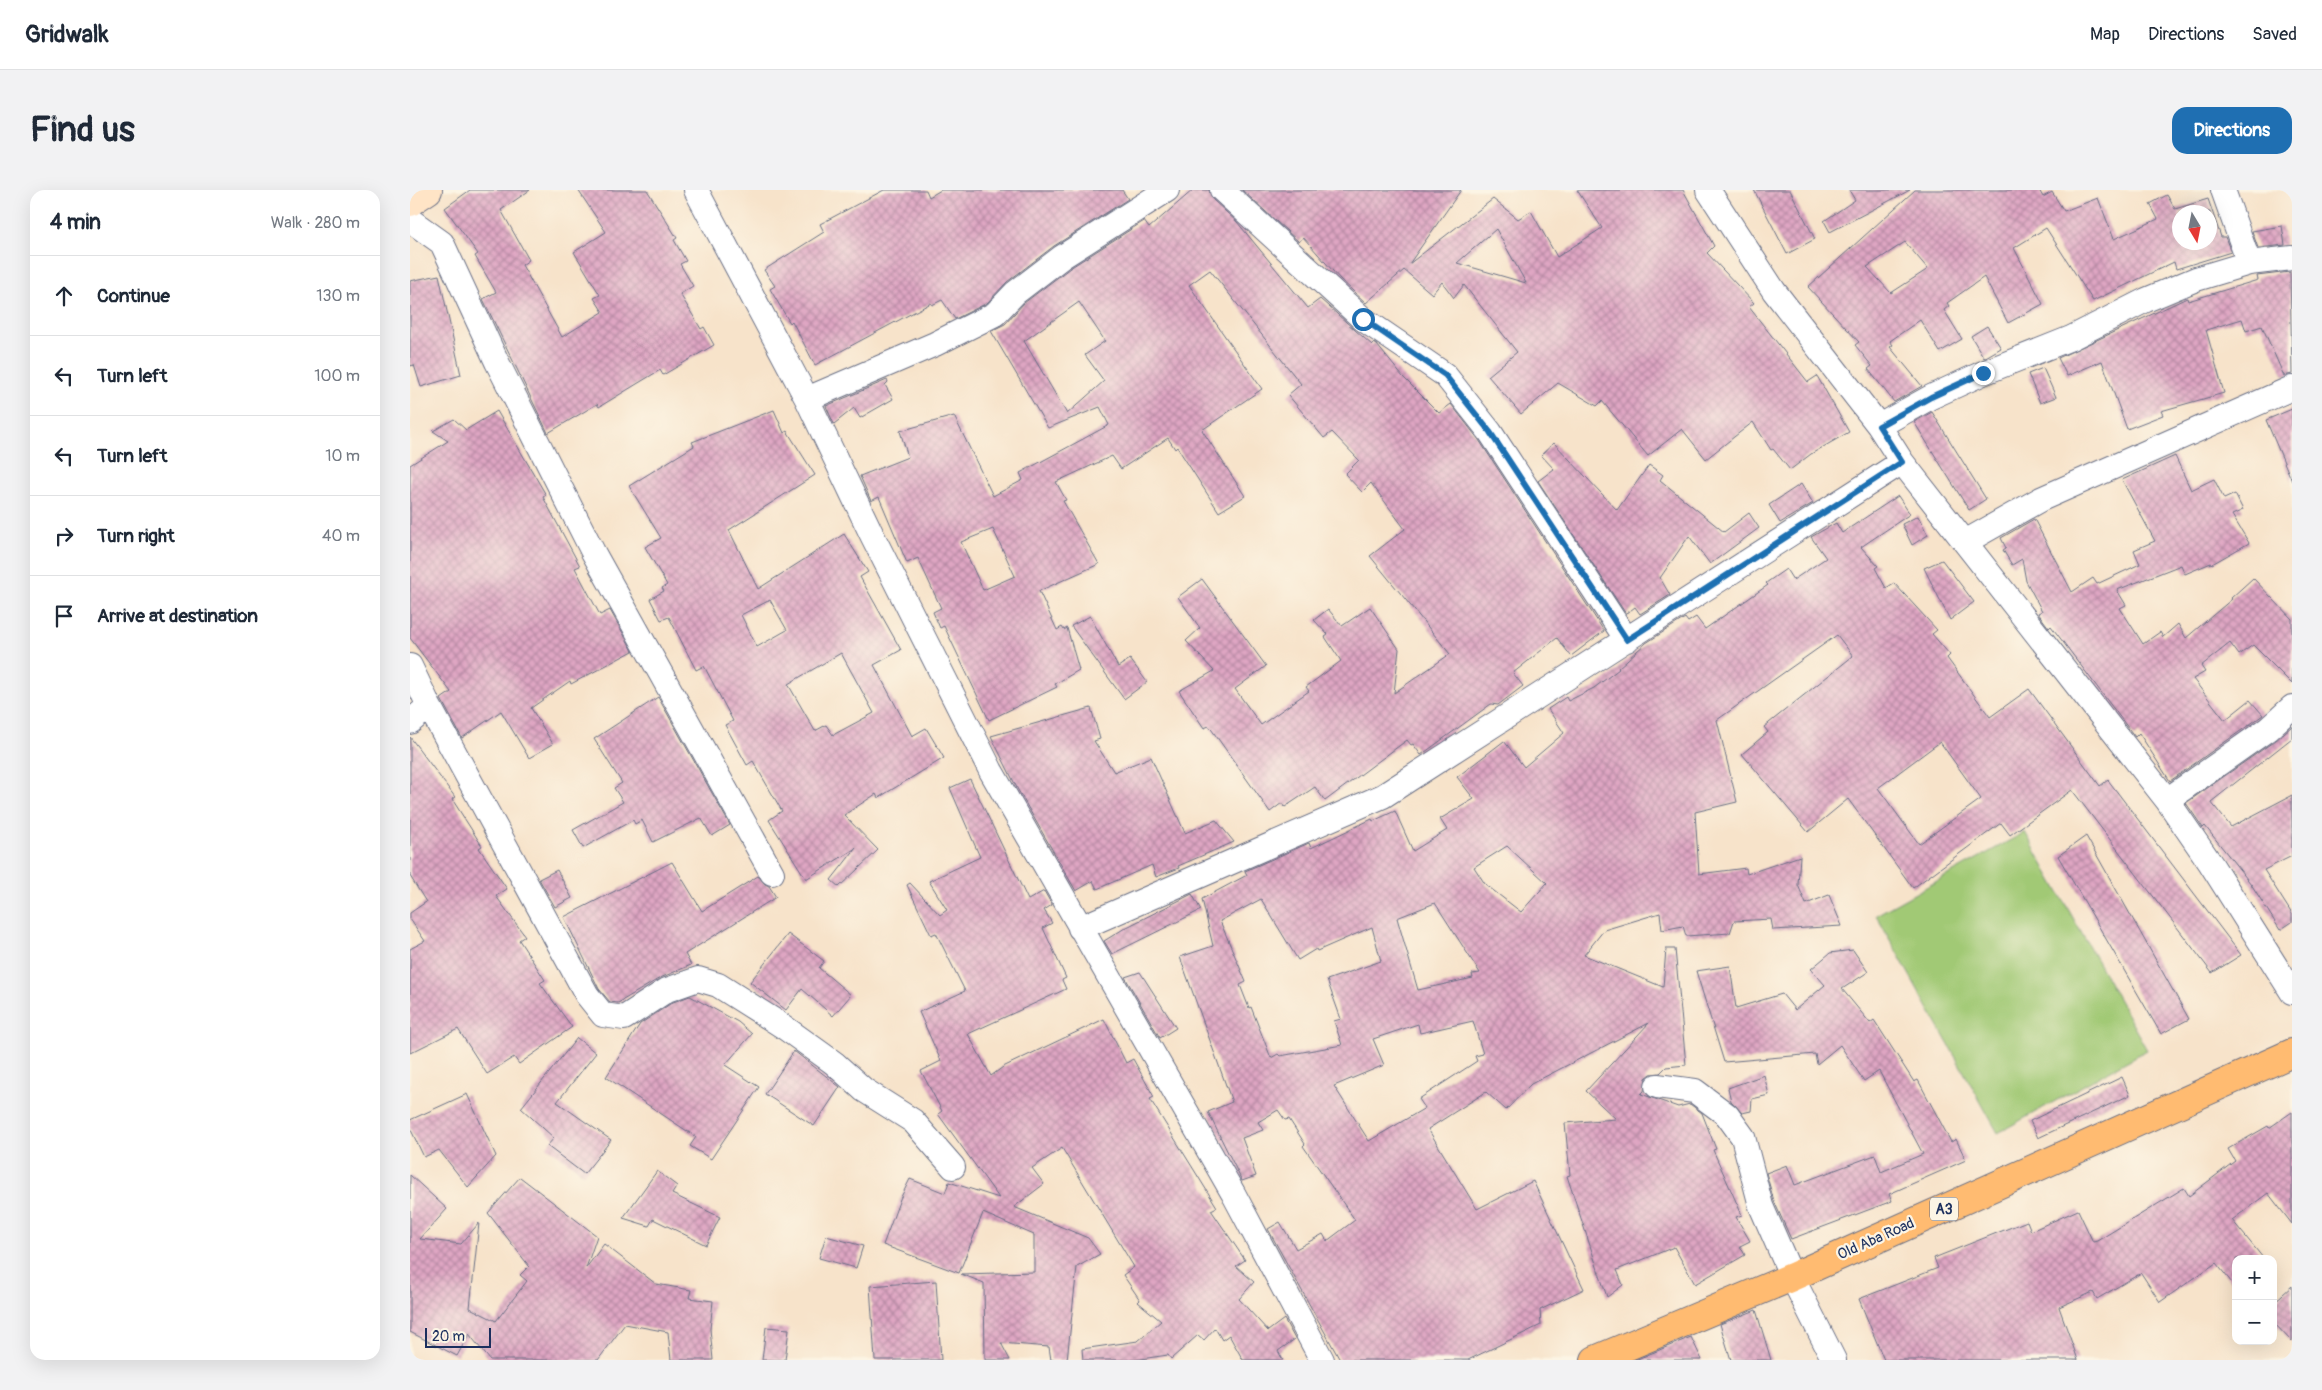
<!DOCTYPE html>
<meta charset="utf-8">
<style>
:root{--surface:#fff;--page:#f2f2f3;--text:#1f2937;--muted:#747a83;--line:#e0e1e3;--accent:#1f6fb2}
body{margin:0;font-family:Pangolin,sans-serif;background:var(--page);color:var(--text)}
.controls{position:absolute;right:15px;bottom:15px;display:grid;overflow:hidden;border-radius:10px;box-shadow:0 5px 20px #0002}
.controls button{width:45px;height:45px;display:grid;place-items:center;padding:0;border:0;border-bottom:1px solid var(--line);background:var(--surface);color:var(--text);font:25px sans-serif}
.compass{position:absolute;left:1762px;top:15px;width:45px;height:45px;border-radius:50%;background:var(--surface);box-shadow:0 5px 20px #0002;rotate:170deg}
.scale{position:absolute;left:15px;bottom:12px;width:66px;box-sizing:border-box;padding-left:5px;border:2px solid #1b2f5e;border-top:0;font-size:14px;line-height:18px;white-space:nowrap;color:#1b2f5e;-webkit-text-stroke:4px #fcf5e5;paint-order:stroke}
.stop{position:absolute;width:15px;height:15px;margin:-11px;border:4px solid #1f6fb2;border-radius:50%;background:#fff}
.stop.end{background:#1f6fb2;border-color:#fff;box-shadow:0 1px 5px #0008}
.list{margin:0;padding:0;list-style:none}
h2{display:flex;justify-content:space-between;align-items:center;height:65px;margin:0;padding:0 20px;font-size:21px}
h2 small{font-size:16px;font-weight:400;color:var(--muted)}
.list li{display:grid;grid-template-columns:32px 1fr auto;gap:15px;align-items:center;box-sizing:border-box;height:80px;padding:0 20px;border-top:1px solid var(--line)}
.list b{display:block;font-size:19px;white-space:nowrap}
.list em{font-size:16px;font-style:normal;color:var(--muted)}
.icon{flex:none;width:28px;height:28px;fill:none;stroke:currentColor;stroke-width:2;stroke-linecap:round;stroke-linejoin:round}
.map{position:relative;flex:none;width:1882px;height:1170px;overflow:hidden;border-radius:15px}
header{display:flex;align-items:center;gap:30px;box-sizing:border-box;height:70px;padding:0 25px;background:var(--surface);border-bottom:1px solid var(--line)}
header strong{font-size:24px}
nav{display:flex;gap:28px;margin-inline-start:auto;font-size:18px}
.intro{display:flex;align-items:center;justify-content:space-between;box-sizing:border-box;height:120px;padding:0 30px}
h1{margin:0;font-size:35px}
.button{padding:12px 22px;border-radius:15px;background:var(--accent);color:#fff;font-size:18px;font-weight:700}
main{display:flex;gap:30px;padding:0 30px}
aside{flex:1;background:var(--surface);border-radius:15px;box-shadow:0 5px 20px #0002}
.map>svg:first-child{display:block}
</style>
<header>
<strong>Gridwalk</strong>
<nav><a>Map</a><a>Directions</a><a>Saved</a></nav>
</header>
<div class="intro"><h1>Find us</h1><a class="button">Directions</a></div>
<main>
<aside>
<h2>4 min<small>Walk · 280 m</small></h2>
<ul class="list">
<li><svg class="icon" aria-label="ahead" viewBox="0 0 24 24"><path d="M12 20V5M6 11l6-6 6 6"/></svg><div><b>Continue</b></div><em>130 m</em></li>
<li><svg class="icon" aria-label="left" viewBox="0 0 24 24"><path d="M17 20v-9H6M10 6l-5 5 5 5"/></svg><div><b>Turn left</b></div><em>100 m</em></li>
<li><svg class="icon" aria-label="left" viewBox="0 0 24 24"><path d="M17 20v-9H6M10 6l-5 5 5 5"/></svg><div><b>Turn left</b></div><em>10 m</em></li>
<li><svg class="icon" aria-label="right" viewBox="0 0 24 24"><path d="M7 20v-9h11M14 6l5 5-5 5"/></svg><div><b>Turn right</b></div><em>40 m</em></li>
<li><svg class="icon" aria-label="arrive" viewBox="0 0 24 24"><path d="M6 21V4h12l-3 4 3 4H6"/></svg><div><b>Arrive at destination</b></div></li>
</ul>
</aside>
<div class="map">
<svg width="1882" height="1170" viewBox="0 0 1882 1170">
<defs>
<pattern id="building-cross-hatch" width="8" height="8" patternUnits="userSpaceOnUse" patternTransform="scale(1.25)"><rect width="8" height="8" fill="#dfa6c3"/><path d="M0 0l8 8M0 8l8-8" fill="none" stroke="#b488a2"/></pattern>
</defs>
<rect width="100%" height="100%" fill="#fcf5e5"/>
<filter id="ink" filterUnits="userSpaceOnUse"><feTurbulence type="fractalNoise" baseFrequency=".02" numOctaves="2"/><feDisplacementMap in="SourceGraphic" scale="10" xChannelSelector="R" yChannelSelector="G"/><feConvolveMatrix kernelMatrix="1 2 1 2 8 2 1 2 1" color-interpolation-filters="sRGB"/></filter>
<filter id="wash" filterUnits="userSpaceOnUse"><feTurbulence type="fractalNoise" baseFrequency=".0096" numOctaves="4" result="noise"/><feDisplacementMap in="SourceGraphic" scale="20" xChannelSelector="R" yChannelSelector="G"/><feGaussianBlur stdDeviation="1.12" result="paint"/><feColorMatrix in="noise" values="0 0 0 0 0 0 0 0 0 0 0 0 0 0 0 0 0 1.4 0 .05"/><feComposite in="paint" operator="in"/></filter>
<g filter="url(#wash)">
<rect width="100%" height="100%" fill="#f7e3ca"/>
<path fill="#a1c974" stroke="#5e7c69" d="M1615,642l122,218 -149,83 -122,-218z"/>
<g id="blocks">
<path fill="url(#building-cross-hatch)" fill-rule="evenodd" d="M60,0h60l-29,20 28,50 -7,5 40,72 41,-25 -9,-14 6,-3 -26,-43 32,-20 -28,-42h69l30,48 -3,2 12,21 -6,3 13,22 -13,8 21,35 3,-2 10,18 -51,30 -3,-5 -61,37 -2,-3 -49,29 -65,-134 13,-7 -21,-36 3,-2 -33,-46z
M474,0h42l3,7 12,-7h181l6,9 -74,47 -47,36 -20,21 -32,16 -13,-19 -10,5 -1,-2 -116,62 -23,-44 -2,2 -20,-34 5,-3 -11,-16 60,-38 -4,-8z
M783,0h16l4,10 24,22 71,86 12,-9 52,46 2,-2 3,2 26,32 36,36 12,-9 28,36 125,191 -33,25 -14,-18 -44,35 10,13 -25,19 -7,-1 -70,51 -8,-11 -2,1 -4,-5 -82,61 -10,-14 -30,20 -3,-4 -12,9 -61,-86 -5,2 -25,-37 35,-20 -28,-30 14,-13 -22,-31 24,-18 64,87 -31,23 26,36 48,-34 -3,-4 35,-26 -16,-24 3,-2 -14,-15 14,-11 14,17 28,-19 29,42 -5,44 56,-39 -80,-98 35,-27 -34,-46 -9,9 -17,-18 14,-14 -27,-28 -8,6 -36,-43 13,-11 -91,-114 -21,15 73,104 -60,41 43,66 -26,16 -42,-65 -2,2 -7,-11 -47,31 -9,-13 -56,26 10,18 -3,1 36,63 -60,27 18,39 5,-3 2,3 3,-2 12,42 -24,14 2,3 -68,33 -45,-94 -4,2 -7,-16 8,-4 -23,-50 -11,5 -28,-66 -8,4 -11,-25 48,-19 -8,-26 54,-15 39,80 30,-16 -3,-7 89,-48 -9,-18 -52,21 -57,-97 14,-7 19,-21 46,-35 74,-47 5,7zM669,112l26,39 -20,14 19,26 -37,33 -43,-73zM583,339l22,47 -32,14 -22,-48z
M832,0h219l-52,74 84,-65 25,20 13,-8 26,46 45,-29 -25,-38h106l31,56 -7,7 47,50 -5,4 59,75 9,-6 32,56 -38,22 -21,16 -17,-21 -2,1 -18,-28 -47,37 -24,-30 -34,27 -46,-55 -5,5 -39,-23 -37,31 -33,-38 29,-24 -53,-67 -10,13 -12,-16 -10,12 -28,-24 -38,33 -26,-24 -37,-42 -4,5zM1086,39l30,54 -69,-20z
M1344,0h36l25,49 -28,15z
M1439,0h61l-80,42 -6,-11 31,-21z
M1505,0h124l4,7 9,-5 12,19 34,-13 16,41 44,-20 -8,-15 17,-9 8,14 33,-10 13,38h4l6,15 -55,17 -2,-7 -81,39 -47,-73 -32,20 29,56 -35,19 -24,-46 -37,26 2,3 -5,4 18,29 -22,13 -20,-32 -30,21 3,4 -3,2 32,39 -28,16 -26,-33 4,-3 -17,-21 4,-3 -51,-55zM1770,22h30v30h-30zM1495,52l23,27 -37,24 -24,-26z
M1872,36l3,19 -27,3 -6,-17z
M1880,82l2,102 -8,2 -22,-50 -16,5 -4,-12 -36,11 18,63 -63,18 2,4 -36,14 -25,-68 -35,15 -9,-18 129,-60 1,3 70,-21 -1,-4z
M29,85l22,100 -40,12 -7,-22 -4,1v-85z
M1577,136l14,22 -17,10 -13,-22z
M1633,178l13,29 -16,6 -12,-29z
M477,190l1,2 -3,3 8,14 -33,19 -6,-10 -20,16 -8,-18z
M1882,219v72l-26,-61z
M364,220l10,23 3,-2 28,44 -86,55 29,59 86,-55 24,38 -8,5 41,73 -27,15 38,71 14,-8 18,30 -66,40 -2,-4 -32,21 34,35 -39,37 -8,-7 25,-32 -50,31 -37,-59 13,-9 -29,-50 -6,4 -22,-40 8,-4 -29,-55 -8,4 -27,-53 -8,3 -11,-21 14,-8 -2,-3 5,-3 -22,-38 16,-9 -32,-52 65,-40 -2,-4zM360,410l17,30 -30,17 -16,-32zM431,463l33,60 -41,22 -7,-10 -11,6 -27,-47z
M87,221l49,84 -3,2 37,69 -5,2 25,47 10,-5 23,41 -62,33 -1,-3 -39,27 22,36 -24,14 -28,-47 -39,27 -21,-39 10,-7 -41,-54v-173l38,-24 -15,-10 21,-12 12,11z
M1522,222l54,87 -17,11 -55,-88z
M1144,253l63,67 32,-45 14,10 -3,5 64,52 25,-19 10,15 -49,36 -21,-28 -29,42 10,17 -30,19 -5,-7 -9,7 -88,-133 16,-12 -13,-14z
M1765,266l16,34 23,-11 10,20 11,-5 8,16 -11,5 17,28 -37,21 -1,-1 -26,11 -4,-9 -64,25 9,15 -6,3 23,36 17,-12 3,5 15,-13 8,14 46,-39 -1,-1 22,-20 39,41v65l-39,-39 -14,10 -9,-12 -29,23 4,6 -12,7 32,41 25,-20 13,15 -93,66 -31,-48 -4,4 -84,-111 -2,2 -11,-15 4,-2 -16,-30 -4,-22 -10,6 -9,-15 3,-2 -5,-10 33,-19 38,73 21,-14 4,6 43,-20 -6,-14 21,-9 -33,-61z
M1391,294l12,19 -33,20 -11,-18z
M1488,306l12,18 -49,33 17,19 -3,2 11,20 8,-5 43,47 -5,4 18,21 -3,3 43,59 39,-28 71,97 8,-6 133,175 -29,18 -140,-183 -62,45 -9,-12 -88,65 -65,-89 -40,33 -66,-78 26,-22 -4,-5 89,-71 -16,-21 -120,85 20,82 -42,10 4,62 47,-6 1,6 53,-18 -2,29 8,19 23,-9 13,31 -69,4 -2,-11 -37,2 -4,12 -44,3 -3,-10 -21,4 -2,-17 -56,17 -20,25 79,32 3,-38h9l11,116 -20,2 -6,6 -9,1 -5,4 -2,13 -3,3 37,13 12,-3 12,9 14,36 -3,1 29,65 -6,2 14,24 -10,5 5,9 -50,29 -21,-37 -57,23 6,15 -16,12 -40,-121 3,-1 -5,-52 51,-4 -30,-28 63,-68 -118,61 -25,26 -20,-18 -58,37 49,80 56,-28 51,108 -44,21 1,15 -73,35h-128l-72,-131 12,-7 16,27 27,-15 4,7 28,-21 -52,-74 2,-2 -16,-25 -4,1 -7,-10 -20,12 5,8 -21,8 14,38 -14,5 -34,-69 24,-10 -52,-145 33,-11 -11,-47 45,-24 -2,-4 64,-28 2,5 61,-29 1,2 22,-10 18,40 34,-21 -7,-11 34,-20 -17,-22 47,-36 20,26 40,-34 -16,-24 18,-12 2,4 26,-13 25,-19 -1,-1 28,-25 39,-25 3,4 8,-5 9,12 63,-44 -2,-2 20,-14 7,11 33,-22 -15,-21 25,-14 6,10zM1530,552l41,57 -62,45 -41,-56zM1097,656l40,37 -26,29 -36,-28 -11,-17zM851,709l37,61 18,-11 1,2 55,-24 9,34 -54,19 14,39 -7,2 8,24 -62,11 -2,-2 -7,4 -20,-51 -2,1 -9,-23 6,-3 -26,-61zM1025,713l45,70 -8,1 1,4 -55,12 -21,-72zM1063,831l10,33 -8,2 2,5 -58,38 6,9 -56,33 -35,-55 50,-21 -11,-26 45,-15 2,9z
M1508,326l10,19 -16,10 -10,-21z
M1532,370l32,42 -24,18 -26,-52z
M680,426l28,51 12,-8 17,23 -23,17 -53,-73z
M248,507l72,128 -18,11 -11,-18 -48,24 -11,-22 -7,4 -2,-4 -50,28 -10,-18 50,-28 -9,-14 8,-5 -28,-44z
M681,518l9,31 -6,2 20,31 37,-15 34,76 31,-13 18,22 -56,24 1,2 -23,9 -4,-12 -55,24 -4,-8 -17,10 -58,-101 -27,-54z
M1882,536v12l-81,64 20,25 61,-32v61l-28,14 28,44v8l-12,8 -29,-46 -46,-58 -2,2 -17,-25 90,-63z
M0,547l45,60 -3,2 30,47 -3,2 28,41 -11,7 29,40 -6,4 26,40 -5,3 32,44 -53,37 -5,-7 -27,17 -29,-45 -48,24v-104l15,-8 -15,-22v-6l16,-11 -16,-26z
M560,589l58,121 16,-9 8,14 -8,5 8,13 -9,5 23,50 -4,2 4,9 -98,45 23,42 12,-9 101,-48 22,44 7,-4 21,38 -4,2 67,108 -6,3 34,50 -9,6 18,16 -15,17 29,32 16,-12 11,20 -17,12 5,9h-40l-14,-25 -7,5 -7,-12 -11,12 -6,-5 -27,24 -3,-4 -34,5h-51l-1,-11 56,-8 23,-20 -23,-19 2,-2 -17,-25 11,-8 -72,-119 -30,20 12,16 -30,23 74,31 12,16 -23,13 -10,93h-16l-2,-13 -48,-4 9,17h-25l-1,-77 -23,-9 73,-2v-37l-51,-22 -24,60 -76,-28 17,-46 10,-20 35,14 4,-11 50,16 -61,-84 4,-3 -21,-40 20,-10 -22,-49 46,-21 -29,-58 -5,2 -24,-50 3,-2 30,32 7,-5 -18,-29 51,-24 -30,-69z
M1676,646l103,183 -28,15 -103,-178z
M262,672l30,49 56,-35 7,8 4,2 7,11 -91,57 6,11 -31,13 -42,25 -8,-1 -11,-13 -35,-72z
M147,680l15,28 -17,9 -16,-28z
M782,704l9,16 -89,44 -8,-13 21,-13z
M378,744l36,27 -5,7 32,27 -18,21 -31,-27 -16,21 -36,-28z
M1443,760l15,22 -26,17 28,34 4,-3 40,62 4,-2 33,62 5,-3 10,21 -77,34 3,7 -101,38 -17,-38 -8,-28 21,-8 8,20 80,-30 6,17 42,-18 -44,-83 -15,10 -24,-36 -23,19 -2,-10 -91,8 -28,-91 34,-5 6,42 46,-14 13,16 30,-25 -14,-16 19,-16z
M730,782l36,56 -16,10 -35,-61z
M280,806l48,26 14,12 -27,31 34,22 -48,72 -21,-13 6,-9 -90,-60 34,-53 33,-22z
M167,848l19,15 -39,49 54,38 -27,34 -37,-28 7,-8 -33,-30z
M384,861l46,36 -26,39 -49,-32z
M1354,885l5,20 -17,4 -1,12 -9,2 -11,-12 -3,-13z
M1712,887l8,18 -92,43 -8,-17z
M57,904l29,62 -28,31 -29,-37 -15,7 -14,-29v-8z
M1882,922v112l-24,-31 -36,27 32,39h-28v29l-20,-25 -56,39 -19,-29 -44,26 -4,-7 -34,15 19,53h-194l-25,-61 79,-31 -4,-10 93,-37 4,10 47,-21 15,32 4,-1 87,-53 5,8 46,-35 -7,-12 40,-23 1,2z
M247,981l20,15 -5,8 48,23 -14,28 -53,-26 -4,7 -26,-8z
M0,985l37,34 -27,30 41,5 18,-21 -9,85 26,13 31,-40 -7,-6 9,-9 -41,-53 32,-36 77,59 -11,32 18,-24 52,40 35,6 -2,8 24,3 -3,28 3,31h-42l-3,-28 -43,-8 -27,36h-108l-21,-26 -12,22 -47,-24z
M416,1046l37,10 -7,22 -37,-10z
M526,1091l5,79h-66l-5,-74z
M1882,1096v56l-19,-20v-19z
M1346,1120l15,50h-40l-11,-36z
M356,1137l23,2 -4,31h-23z
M1281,1147l11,23h-67z"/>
</g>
</g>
<g filter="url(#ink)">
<use href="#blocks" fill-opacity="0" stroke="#686e84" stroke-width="1"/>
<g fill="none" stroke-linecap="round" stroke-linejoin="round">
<g stroke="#686e84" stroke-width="26">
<path id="street" d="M286,0l111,209 65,136 119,236 242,422 89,167
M812,0l141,129 82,56 45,57 137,208
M1298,0l66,101 105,135 23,36 265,338 44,64 81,128
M1813,0l26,73
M0,30l32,23 55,119 96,190 179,321
M397,209l128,-55 60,-30 20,-21 47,-36 105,-67
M1469,236l52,-29 52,-24 88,-35 75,-38 50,-21 53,-16 43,-5
M1555,352l76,-43 251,-111
M0,476l19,40 158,289 16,20 21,3 43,-28 31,-11 20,6 63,40 53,38 30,27 49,31 40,46
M0,532l19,-16
M1757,610l101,-71 24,-22
M670,738l303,-132 519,-334
M1247,896l38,5 32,24 16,22 18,69 31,71 42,83"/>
</g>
<g stroke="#686e84" stroke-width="30">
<path id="secondary" d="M0,12l18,-12"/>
</g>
<g stroke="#686e84" stroke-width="30">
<path id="primary" d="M1185,1170l197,-83 500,-224"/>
</g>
<use href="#street" stroke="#fff" stroke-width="24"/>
<use href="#secondary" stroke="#ffe4c6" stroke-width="28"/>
<use href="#primary" stroke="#ffbb71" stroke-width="28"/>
</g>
</g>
<g fill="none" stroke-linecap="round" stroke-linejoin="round" filter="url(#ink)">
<path stroke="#1f6fb2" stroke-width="6" d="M953,129l82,56 45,57 137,208 275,-178 -23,-36 52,-29 52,-24"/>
</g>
<g text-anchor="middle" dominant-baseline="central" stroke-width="4.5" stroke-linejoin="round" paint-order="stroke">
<rect fill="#fcf5e5" stroke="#5e6a86" stroke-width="1" x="1520" y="1007.5" width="28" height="23" rx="4"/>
<g font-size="14" font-weight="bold" fill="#1b2f5e">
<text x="1534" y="1019">A3</text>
</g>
<g font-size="15" fill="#1b2f5e" stroke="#fcf5e5">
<text transform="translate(1466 1049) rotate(-24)">Old Aba Road</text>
</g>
</g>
</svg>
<div class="controls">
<button>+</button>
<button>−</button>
</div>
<svg class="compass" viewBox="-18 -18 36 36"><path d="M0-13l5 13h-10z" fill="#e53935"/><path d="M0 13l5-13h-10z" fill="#747a83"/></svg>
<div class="scale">20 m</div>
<div class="stop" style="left:953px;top:129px"></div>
<div class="stop end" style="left:1573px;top:183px"></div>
</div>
</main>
